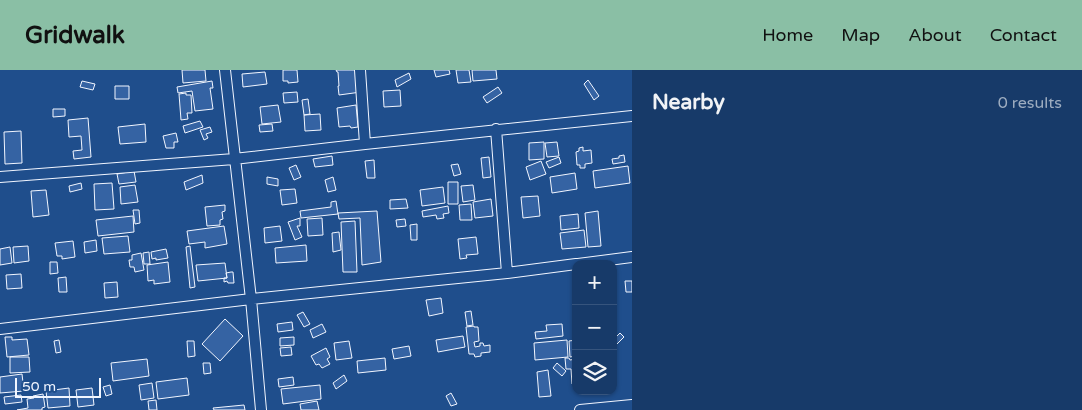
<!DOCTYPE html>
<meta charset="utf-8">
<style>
:root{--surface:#173a69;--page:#244571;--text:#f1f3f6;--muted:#9eadc0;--line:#36547d;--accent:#8abfa5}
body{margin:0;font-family:"Varela Round",sans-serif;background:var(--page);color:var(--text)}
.controls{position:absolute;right:15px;bottom:15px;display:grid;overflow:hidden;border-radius:10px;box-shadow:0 1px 4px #0004}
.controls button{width:45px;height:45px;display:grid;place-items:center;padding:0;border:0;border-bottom:1px solid var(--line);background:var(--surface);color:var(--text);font:25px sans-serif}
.scale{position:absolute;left:15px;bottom:12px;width:86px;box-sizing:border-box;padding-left:5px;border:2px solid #f2f6ff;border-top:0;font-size:14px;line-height:18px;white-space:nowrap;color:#f2f6ff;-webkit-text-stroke:4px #1f4e8c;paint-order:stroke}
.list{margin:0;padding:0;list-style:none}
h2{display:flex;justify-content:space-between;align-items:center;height:65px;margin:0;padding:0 20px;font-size:21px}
h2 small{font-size:16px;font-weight:400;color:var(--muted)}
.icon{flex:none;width:28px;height:28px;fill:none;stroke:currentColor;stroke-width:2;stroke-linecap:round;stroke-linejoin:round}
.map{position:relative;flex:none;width:632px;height:340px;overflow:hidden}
header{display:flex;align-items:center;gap:30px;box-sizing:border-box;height:70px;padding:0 25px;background:var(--accent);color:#111}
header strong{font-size:24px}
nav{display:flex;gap:28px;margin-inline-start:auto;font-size:18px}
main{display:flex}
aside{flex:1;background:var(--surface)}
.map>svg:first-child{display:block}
</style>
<header>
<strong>Gridwalk</strong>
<nav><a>Home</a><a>Map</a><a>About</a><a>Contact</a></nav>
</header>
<main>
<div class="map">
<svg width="632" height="340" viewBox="0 0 632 340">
<rect width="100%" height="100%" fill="#1f4e8c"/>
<path fill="#3563a3" stroke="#f2f6ff" d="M182,0h23l1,11 -23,2z
M283,0h14l1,12 -10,1v-2h-5z
M336,0h22l3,22 -22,3 -1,-9h1l-1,-14h-1z
M434,0h15l1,4 -14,3z
M456,0h13l2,12 -13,1z
M472,0h24l1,9 -24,2z
M265,2l2,12 -24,3 -1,-13z
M409,3l2,6 -14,8 -2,-7z
M588,10l11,16 -5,4 -10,-16z
M82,11l13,3 -2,6 -13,-3z
M212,11l1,7h-3l3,21 -18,2 -3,-20 -14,2 -1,-6z
M115,16h14v13h-14z
M498,17l4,6 -15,10 -4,-6z
M400,20l1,16 -17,1 -1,-16z
M297,22l1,10 -14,1 -1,-10z
M186,23v2h5l1,18h-5l1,6 -7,1 -2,-26z
M308,29l2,15 -6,1 -2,-15z
M278,35l3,17 -19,2 -2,-17z
M356,35l2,22 -7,1 -1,-2 -11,1 -2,-19z
M53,39h12v7l-12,1z
M320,44l1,16 -16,1 -1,-16z
M88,48l3,39 -17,2 -1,-8 9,-1 -1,-14 -12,1 -1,-17z
M200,51l3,6 -18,6 -2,-7z
M145,54l1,18 -26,2 -2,-17z
M272,54l1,7 -13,1 -1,-7z
M210,57l2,5 -6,2 2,4 -4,2 -4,-10z
M21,61l1,32 -17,1 -1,-32z
M176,63l2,9h-4v6h-8l-3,-12z
M544,72v17l-15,1v-17z
M557,72l2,14 -12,1 -2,-14z
M583,77v4l8,-1 1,13 -7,1v4h-5v-3h-3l-1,-13 3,-1v-3z
M624,85l1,7 -12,2 -1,-5 7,-1v-2z
M332,86l1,9 -18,2 -2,-8z
M489,87l2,20 -8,1 -2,-20z
M559,87l2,6 -12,5 -3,-6z
M374,90l1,18h-8l-2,-17z
M541,91l5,13 -16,6 -4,-13z
M458,94l3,10 -7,2 -3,-11z
M296,95l5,12 -7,3 -5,-12z
M628,96l2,17 -35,5 -2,-17z
M134,101l2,11 -17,2 -2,-10z
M575,103l2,16 -25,4 -2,-16z
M202,105l1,8 -17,7 -2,-8z
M267,107l11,2v7l-11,-2z
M333,107l3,13 -8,2 -3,-12z
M448,112h10v22h-10z
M81,113l1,6 -12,3 -1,-6z
M112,113l2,26 -19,1 -1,-26z
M135,115l3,17 -17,2 -1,-17z
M473,115l2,15 -12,2 -2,-16z
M443,117l2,16 -23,3 -2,-16z
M295,119l2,14 -15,2 -2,-15z
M46,120l3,25 -16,2 -2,-26z
M538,126l2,20 -17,2 -2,-21z
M406,129l2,9 -18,1v-9z
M491,129l2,17 -18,2 -2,-16z
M336,131l2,13 -37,4 -1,-7 31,-4v-5z
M471,134l1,16h-12l-1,-15z
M225,135v6l-3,1 1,7 -3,1v5l-13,1 -2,-19z
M448,136l1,7 -6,1 1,4 -7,1 -1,-4 -13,2 -1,-6z
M133,140h6l1,13 -5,1z
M377,141l4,51 -19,3 -2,-47 -21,1 -1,-6z
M598,141l3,35 -13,1 -3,-34z
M578,144l1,14 -18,2 -1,-14z
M133,146l1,16 -36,4 -2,-16z
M300,148v8h-3l5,11 -7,3 -7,-18z
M322,148l1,17 -15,1 -1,-17z
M405,149l1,7 -9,1 -1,-7z
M355,151l2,51h-14l-2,-50z
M417,154v16h-6l-1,-15z
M224,156l3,18 -22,4v-6l-16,2 -2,-13z
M280,156l2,15 -17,2 -1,-15z
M584,160l2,17 -24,2 -2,-16z
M339,162l2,18 -8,2 -1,-19z
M128,166l2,16 -26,2 -2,-16z
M476,167l2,17 -12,1 1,3 -7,1 -2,-20z
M96,170l1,11 -12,2 -1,-11z
M73,171l2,16 -13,2v-3h-5l-2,-13z
M306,175l1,16 -31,2 -1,-15z
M28,176l1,15 -15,2 -1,-16z
M190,176l5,41 -5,1 -4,-41z
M10,177l2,16 -12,2v-16z
M166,179l2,9 -12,2v-2l-4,1 -1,-7z
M149,182l1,12h-6l-1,-11z
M141,183l3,17 -9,2 -1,-5h-4l-1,-7h3v-5z
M50,192h7l1,11 -8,1z
M168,192l2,20 -16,2v-4l-6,1 -1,-16z
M225,193l2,15 -29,3 -2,-16z
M231,202h2l1,11h-6l-1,-2 -3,1v-4h3l-1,-5z
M21,204l1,14 -15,1 -1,-14z
M66,207l1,15h-8l-1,-14z
M625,211h7v11h-6z
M117,212l1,15 -13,1 -1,-15z
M441,228l2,15 -14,3 -3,-16z
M471,241l2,14 -6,1 -2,-14z
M303,242l7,12 -6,3 -7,-12z
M225,249l18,17 -23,25 -18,-17z
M292,252l1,8 -15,2 -1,-8z
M322,254l4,8 -13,6 -3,-8z
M562,254l1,12 -27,3 -1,-7 12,-1 -1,-6z
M474,256v1h4l1,14 -5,1 1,5 5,-1v-3h3l1,3 6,-1v7l-9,1v3l-6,1 -1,-3h-5l-3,-27z
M620,263l4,4 -8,8 -3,-3v-2z
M463,266l2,11 -27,5 -2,-12z
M5,267h7v3l15,-1 2,16 -22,2z
M294,267v8l-14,1v-8z
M59,270l2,12 -5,1 -2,-12z
M567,270l1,17 -33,3 -1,-17z
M576,270v16l-6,1 -1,-16z
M187,271h7l1,15 -7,1z
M349,271l3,17 -16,2 -2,-17z
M409,276l2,10 -17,3 -2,-10z
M291,277l1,8 -11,1 -1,-8z
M326,278l4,9 -3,2 3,5 -8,4 -3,-4 -3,1 -5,-9z
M10,287h19l1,15 -20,1z
M385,288l1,12 -28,3 -1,-12z
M565,288h4l1,2 6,-1v24l-4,1 -1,-15h-5z
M147,289l2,17 -36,5 -2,-18z
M203,293h7l1,10 -7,1z
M557,293l9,8 -4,5 -9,-8z
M548,300l3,26 -12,1 -2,-25z
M22,304l2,17 -24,2v-16z
M344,305l3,6 -11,8 -3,-6z
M293,307l1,8 -15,2 -1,-8z
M187,308l2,17 -31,4 -2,-17z
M152,313l2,15 -13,2 -2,-15z
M110,315l2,9 -6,2 -3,-9z
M320,315l1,14 -38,5 -2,-15z
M69,318l1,18 -22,2 -2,-17z
M92,318l2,17 -16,2 -2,-17z
M451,323l6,11 -6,2 -5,-10z
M43,324l2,13 -3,1v2h-25l11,-2 -1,-9 7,-1 -1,-2z
M21,325l1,7 -17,2 -1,-7z
M156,330l1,10h-8l-1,-9z
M317,331l2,9h-18l-1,-6z
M244,335l1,5h-31l-1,-2z"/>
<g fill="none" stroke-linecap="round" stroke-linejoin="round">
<g stroke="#f2f6ff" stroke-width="12">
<path id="street" d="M225,0l26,229 10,111
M360,0l5,74
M496,59l11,144
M0,107l234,-18 131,-15 267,-28
M578,194l54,-7
M0,259l251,-30 256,-26 69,-9
M580,340l52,-5"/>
</g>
<use href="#street" stroke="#1f4e8c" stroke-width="10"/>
</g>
</svg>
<div class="controls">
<button>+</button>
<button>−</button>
<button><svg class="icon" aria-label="layers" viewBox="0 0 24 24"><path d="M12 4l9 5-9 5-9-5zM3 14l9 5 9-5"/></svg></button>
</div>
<div class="scale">50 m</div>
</div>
<aside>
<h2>Nearby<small>0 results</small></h2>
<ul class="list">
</ul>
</aside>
</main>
